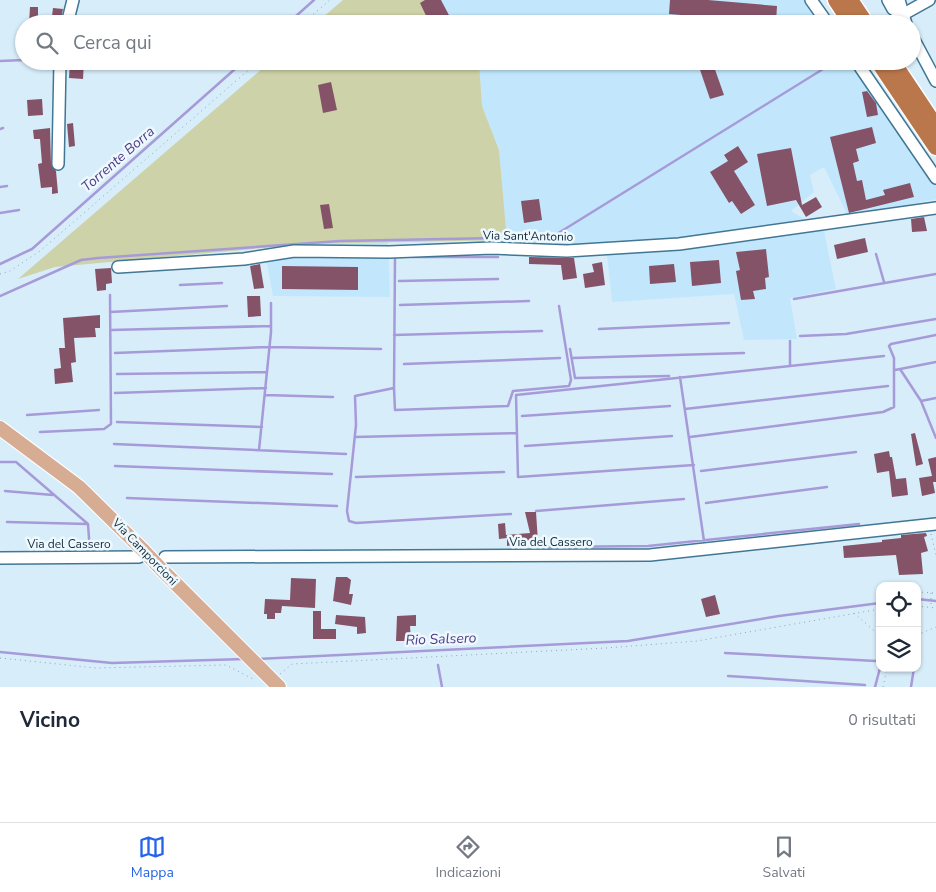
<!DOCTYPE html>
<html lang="it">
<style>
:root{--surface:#fff;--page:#f6f6f7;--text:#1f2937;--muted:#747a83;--line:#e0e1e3;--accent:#2563eb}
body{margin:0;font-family:"Nunito Sans",sans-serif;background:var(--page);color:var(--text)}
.controls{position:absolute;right:15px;bottom:15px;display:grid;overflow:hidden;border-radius:10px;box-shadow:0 1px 4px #0004}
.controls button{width:45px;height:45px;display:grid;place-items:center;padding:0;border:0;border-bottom:1px solid var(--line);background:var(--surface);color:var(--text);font:25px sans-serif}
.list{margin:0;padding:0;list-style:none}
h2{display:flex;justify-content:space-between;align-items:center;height:65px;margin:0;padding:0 20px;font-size:21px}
h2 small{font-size:16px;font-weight:400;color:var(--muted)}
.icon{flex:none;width:28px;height:28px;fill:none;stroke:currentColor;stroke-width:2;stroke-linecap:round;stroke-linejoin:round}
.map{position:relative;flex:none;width:936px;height:687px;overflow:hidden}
.search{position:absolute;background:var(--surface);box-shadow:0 1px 4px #0004;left:15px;right:15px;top:15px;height:55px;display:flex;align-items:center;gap:12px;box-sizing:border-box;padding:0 18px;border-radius:28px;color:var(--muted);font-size:19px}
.sheet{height:135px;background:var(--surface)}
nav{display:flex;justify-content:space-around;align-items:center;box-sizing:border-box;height:70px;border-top:1px solid var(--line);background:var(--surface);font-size:14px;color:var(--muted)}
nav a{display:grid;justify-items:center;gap:2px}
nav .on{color:var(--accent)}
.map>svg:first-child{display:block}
</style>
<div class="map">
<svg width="936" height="687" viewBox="0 0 936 687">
<rect width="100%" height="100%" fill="#d7edfa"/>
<path fill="#c2e7fd" d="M425,0h384l17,24 -392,-2z
M479,61h375l82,118v20l-87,19 -25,-51 -14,8 4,17 -23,19 33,20 12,58 -46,9 7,41 -53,1 -10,-46 -122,8 -6,-57 -41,3 -58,-8 -8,-90 -17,-44z
M388,242l2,55 -117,-1 -9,-48 43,-4z"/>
<path fill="#cdd2a8" d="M343,0h82l10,22 42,2h-162z
M271,61h208l3,45 17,44 8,90 -200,4 -252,23 -37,12z"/>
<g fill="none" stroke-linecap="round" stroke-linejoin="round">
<path stroke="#a79ad8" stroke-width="2.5" d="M287,24l27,-24
M0,61l24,-1
M0,129l3,-1
M0,187l7,-1
M0,213l19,-3
M876,254l8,28
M395,257l-1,131 -39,8 1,29 -9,86 2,10 7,2 155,-9
M413,257h85
M0,264l32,-15 212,-188
M399,281l99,-2
M180,285l42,-2
M0,296l81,-36 17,-2 242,-17 212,-4 284,-176
M794,299l142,-25
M400,305l129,-4
M110,312l117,-6
M599,329l130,-6
M111,330l160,-4
M394,335l148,-4
M800,336l46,-2 90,-15
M570,349l5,29 94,-2
M115,353l155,-6 111,2
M572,358l172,-5
M404,364l156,-6
M790,366v-25
M900,369l21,32 15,37
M895,370l41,-8
M117,374l150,-2
M680,377l24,164
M394,388l1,22 113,-4 5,-15 56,-5 2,-6 -12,-74
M115,393l151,-5
M265,395l68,2
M921,401l15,-3
M685,409l203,-23
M27,415l72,-5
M522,416l148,-10
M117,422l145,5
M40,432l64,-3 7,-5 -1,-129
M355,437l162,-4
M690,437l193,-25 11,-5v-49l-5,-12 2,-2 45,-9
M114,444l232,10
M525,446l147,-10
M259,450l12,-118v-29
M0,462h16l72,62 2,28
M694,465l-176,12 -2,-82 368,-39
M115,466l217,8
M701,471l155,-19
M356,477l148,-5
M5,491l48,4
M127,498l210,8
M706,503l121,-16
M536,511l148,-12
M7,522l81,2
M545,547l103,-1 211,-22
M917,599l19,2
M917,649l2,-8
M0,652l112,11 132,-4
M725,653l151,8
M257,659l371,-18 151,-25 101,-13
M438,665l4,22
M728,676l137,9
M875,687l5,-19
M911,687l3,-19"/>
</g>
<path fill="#855368" d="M425,0h16l10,19 -8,5h-13l-10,-21z
M670,0h38l69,6 -1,17 -107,-9z
M30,7h8v17h-9z
M53,8l10,1 -3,15h-9z
M70,61h14l-1,18 -14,-1z
M707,61h5l12,34 -14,4 -12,-35z
M331,82l6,28 -14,3 -5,-28z
M867,91l9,12 2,12 -11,2 -5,-25z
M42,99l1,16 -15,1 -1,-16z
M73,123l2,23 -6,1 -2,-23z
M872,127l4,16 -20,6 3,12 -6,2 4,18 5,-1 4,20 19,-5 -2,-5 27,-7 4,14 -65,16 -19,-76z
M50,128l1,36 5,7 2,22 -6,1v-7l-11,1 -3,-24 4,-1 -2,-24h-6l-1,-9z
M738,146l10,16 -14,9 21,34 -14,9 -9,-13 -3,2 -19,-31 18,-11 -4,-6z
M791,148l11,57 14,-8 6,10 -16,10 -10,-17 -29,6 -10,-52z
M539,199l3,21 -18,3 -3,-22z
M329,204l4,24 -9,1 -4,-24z
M924,217l3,14 -15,1 -1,-13z
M865,238l3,14 -31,7 -3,-14z
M766,249l3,28 -4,1 1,11 -13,2 2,8 -14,1 -5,-29 4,-1 -4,-18z
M529,257l45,1 3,20 -14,2 -2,-15 -32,-1z
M719,260l2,23 -29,3 -2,-24z
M602,262l3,23 -20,3 -2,-14 11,-2 -2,-8z
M260,264l4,24 -10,1 -4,-23z
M674,264l2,18 -26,2 -1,-18z
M282,266l76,1v23l-76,-1z
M111,268l1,15 -6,1v6l-9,1 -2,-22z
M247,296h13l1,20 -13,1z
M100,315v13h-5l1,9 -22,1 2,24 -5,1 2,19 -18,2 -1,-15 7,-1 -2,-20h6l-2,-30z
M915,433l8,31 -7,2 -5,-32z
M889,451l1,6h2l4,22 10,-1 2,17 -16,2 -3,-26 -12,2 -3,-19z
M936,457v25h-3l2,11 -13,3 -3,-18 13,-2 -4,-17z
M525,512h11l2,30 -16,-2v4l-15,2v-8l-8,1 -1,-15 7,-1 1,12 24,-2z
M926,533l1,3 -3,1 4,14 -7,2 2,21 -24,1 -3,-20 -52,3 -1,-12 39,-4v-2l19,-2v-3z
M336,577h11l4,3 -2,14h4l-2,11 -18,-4z
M291,578l25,1 -1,29 -33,-2 -1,7h-6v6h-8v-5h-3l1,-15 25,1z
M715,595l5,19 -14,3 -5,-18z
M313,611h8v18h15v10h-23z
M336,615l29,2 1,16 -9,1v-7l-22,-3z
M416,615v11h-6l1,15h-15l1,-25z"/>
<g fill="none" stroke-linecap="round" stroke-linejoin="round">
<g stroke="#417794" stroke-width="14">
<path id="minor" d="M811,0l17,24
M888,0l5,9 9,6
M899,0l7,24
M902,15l27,-15
M67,24l6,-24
M912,36l24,45
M856,61l80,117
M58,164l2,-103
M118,267l126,-8 50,-8 95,1 103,-4 75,3 112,-7 257,-36
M165,557l485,-2 286,-31
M0,558l139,-1"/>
</g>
<g stroke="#fff" stroke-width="16">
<path id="major" d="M0,428l79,59 65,64
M161,569l118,118"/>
</g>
<g stroke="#fff" stroke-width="19">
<path id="highway" d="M836,0l16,24
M850,0l16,24
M878,61l58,86
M892,61l44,66"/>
</g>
<path stroke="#8ea5b1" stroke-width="1" stroke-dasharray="1 4" stroke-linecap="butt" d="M302,24l28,-24
M0,274l10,-3 30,-20 219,-190
M931,534l5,21
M917,592l19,1
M931,593v14
M917,606l19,2
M854,613l26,23
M917,635l19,-8
M0,658l96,10 130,-3 29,15
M280,674l12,-10 314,-16 91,-7 183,-32
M883,687l4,-19"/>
<use href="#minor" stroke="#fff" stroke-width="11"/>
<use href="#major" stroke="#d6ad93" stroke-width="14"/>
<use href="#highway" stroke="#ba774b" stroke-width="16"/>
<g stroke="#fff" stroke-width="16" stroke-linecap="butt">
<path id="major-bridge" d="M144,551l17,18"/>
</g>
<use href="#major-bridge" stroke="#d6ad93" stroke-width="14"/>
</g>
<g text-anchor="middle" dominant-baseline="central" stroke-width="5" stroke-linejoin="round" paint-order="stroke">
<g font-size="12" fill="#142b37" stroke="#edf8ff">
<text transform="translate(528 236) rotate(1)">Via Sant'Antonio</text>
<text x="551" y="542">Via del Cassero</text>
<text x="69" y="544">Via del Cassero</text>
<text transform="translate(145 552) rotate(46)">Via Camporcioni</text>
</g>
<g font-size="14" font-style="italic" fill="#503b85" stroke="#edf8ff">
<text transform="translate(118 159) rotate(-41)">Torrente Borra</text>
<text transform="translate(441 639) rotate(-2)">Rio Salsero</text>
</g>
</g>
</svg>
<div class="controls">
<button><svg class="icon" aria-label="locate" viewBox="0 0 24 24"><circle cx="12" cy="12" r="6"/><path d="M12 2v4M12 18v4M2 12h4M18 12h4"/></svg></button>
<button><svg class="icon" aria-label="layers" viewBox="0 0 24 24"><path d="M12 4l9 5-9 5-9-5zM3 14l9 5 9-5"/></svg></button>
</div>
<div class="search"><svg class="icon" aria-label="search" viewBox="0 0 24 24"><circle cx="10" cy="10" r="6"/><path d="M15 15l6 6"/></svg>Cerca qui</div>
</div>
<section class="sheet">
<h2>Vicino<small>0 risultati</small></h2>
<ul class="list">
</ul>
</section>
<nav>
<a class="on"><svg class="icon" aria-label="map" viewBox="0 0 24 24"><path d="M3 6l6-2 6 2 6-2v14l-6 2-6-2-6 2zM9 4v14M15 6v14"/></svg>Mappa</a>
<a><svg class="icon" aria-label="directions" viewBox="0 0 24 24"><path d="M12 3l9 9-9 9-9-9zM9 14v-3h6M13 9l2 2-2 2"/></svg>Indicazioni</a>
<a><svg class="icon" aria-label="saved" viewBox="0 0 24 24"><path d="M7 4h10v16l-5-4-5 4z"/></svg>Salvati</a>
</nav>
